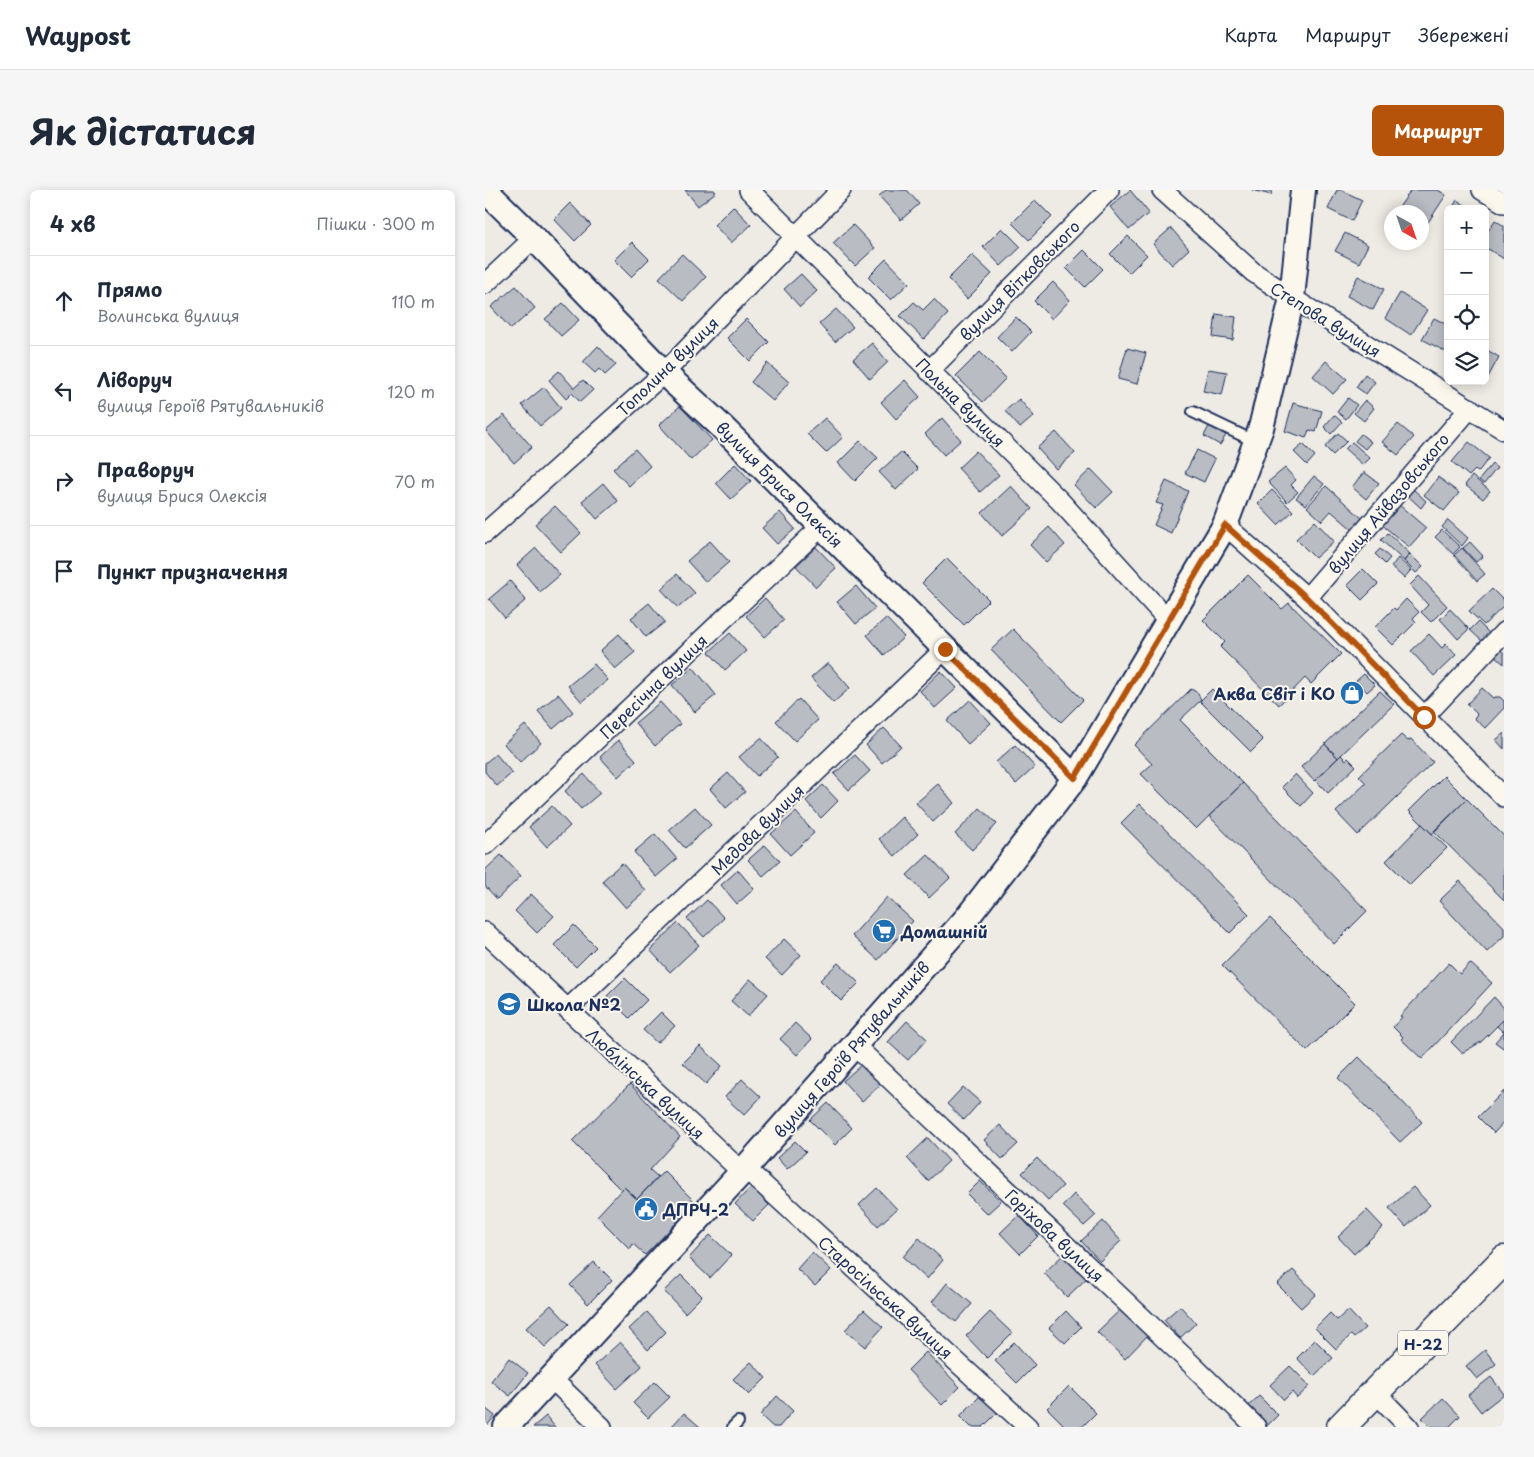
<!DOCTYPE html>
<html lang="uk">
<meta charset="utf-8">
<style>
:root{--surface:#fff;--page:#f6f6f7;--text:#1f2937;--muted:#747a83;--line:#e0e1e3;--accent:#b45309}
body{margin:0;font-family:"Playpen Sans",sans-serif;background:var(--page);color:var(--text)}
.controls{position:absolute;right:15px;top:15px;display:grid;overflow:hidden;border-radius:8px;box-shadow:0 2px 12px #0003}
.controls button{width:45px;height:45px;display:grid;place-items:center;padding:0;border:0;border-bottom:1px solid var(--line);background:var(--surface);color:var(--text);font:25px sans-serif}
.compass{position:absolute;left:899px;top:15px;width:45px;height:45px;border-radius:50%;background:var(--surface);box-shadow:0 2px 12px #0003;rotate:140deg}
.stop{position:absolute;width:15px;height:15px;margin:-11px;border:4px solid #b45309;border-radius:50%;background:#fff}
.stop.end{background:#b45309;border-color:#fff;box-shadow:0 1px 5px #0008}
.list{margin:0;padding:0;list-style:none}
h2{display:flex;justify-content:space-between;align-items:center;height:65px;margin:0;padding:0 20px;font-size:21px}
h2 small{font-size:16px;font-weight:400;color:var(--muted)}
.list li{display:grid;grid-template-columns:32px 1fr auto;gap:15px;align-items:center;box-sizing:border-box;height:90px;padding:0 20px;border-top:1px solid var(--line)}
.list b{display:block;font-size:19px;white-space:nowrap}
.list p{margin:0;font-size:16px;white-space:nowrap;color:var(--muted)}
.list em{font-size:16px;font-style:normal;color:var(--muted)}
.icon{flex:none;width:28px;height:28px;fill:none;stroke:currentColor;stroke-width:2;stroke-linecap:round;stroke-linejoin:round}
.map{position:relative;flex:none;width:1019px;height:1237px;overflow:hidden;border-radius:8px}
header{display:flex;align-items:center;gap:30px;box-sizing:border-box;height:70px;padding:0 25px;background:var(--surface);border-bottom:1px solid var(--line)}
header strong{font-size:24px}
nav{display:flex;gap:28px;margin-inline-start:auto;font-size:18px}
.intro{display:flex;align-items:center;justify-content:space-between;box-sizing:border-box;height:120px;padding:0 30px}
h1{margin:0;font-size:35px}
.button{padding:12px 22px;border-radius:8px;background:var(--accent);color:#fff;font-size:18px;font-weight:700}
main{display:flex;gap:30px;padding:0 30px}
aside{flex:1;background:var(--surface);border-radius:8px;box-shadow:0 2px 12px #0003}
.map>svg:first-child{display:block}
</style>
<header>
<strong>Waypost</strong>
<nav><a>Карта</a><a>Маршрут</a><a>Збережені</a></nav>
</header>
<div class="intro"><h1>Як дістатися</h1><a class="button">Маршрут</a></div>
<main>
<aside>
<h2>4 хв<small>Пішки · 300 m</small></h2>
<ul class="list">
<li><svg class="icon" aria-label="ahead" viewBox="0 0 24 24"><path d="M12 20V5M6 11l6-6 6 6"/></svg><div><b>Прямо</b><p>Волинська вулиця</p></div><em>110 m</em></li>
<li><svg class="icon" aria-label="left" viewBox="0 0 24 24"><path d="M17 20v-9H6M10 6l-5 5 5 5"/></svg><div><b>Ліворуч</b><p>вулиця Героїв Рятувальників</p></div><em>120 m</em></li>
<li><svg class="icon" aria-label="right" viewBox="0 0 24 24"><path d="M7 20v-9h11M14 6l5 5-5 5"/></svg><div><b>Праворуч</b><p>вулиця Брися Олексія</p></div><em>70 m</em></li>
<li><svg class="icon" aria-label="arrive" viewBox="0 0 24 24"><path d="M6 21V4h12l-3 4 3 4H6"/></svg><div><b>Пункт призначення</b></div></li>
</ul>
</aside>
<div class="map">
<svg width="1019" height="1237" viewBox="0 0 1019 1237">
<rect width="100%" height="100%" fill="#eeebe4"/>
<filter id="ink" filterUnits="userSpaceOnUse"><feTurbulence type="fractalNoise" baseFrequency=".02" numOctaves="2"/><feDisplacementMap in="SourceGraphic" scale="10" xChannelSelector="R" yChannelSelector="G"/><feConvolveMatrix kernelMatrix="1 2 1 2 8 2 1 2 1" color-interpolation-filters="sRGB"/></filter>
<g filter="url(#ink)">
<path fill="#b9bcc3" stroke="#1b2f5e" d="M200,0h29l2,2 -18,14z
M401,0h21l12,14 -18,16 -22,-24z
M645,0l19,23 -20,17 -19,-23z
M767,0h20l-1,5z
M852,0h4l21,10 -10,21 -24,-12z
M926,0h27l8,5 -19,29 -6,-3v-9h-12l-9,-6z
M550,10l17,17 -23,23 -17,-17z
M972,10l14,9h-19z
M85,13l21,22 -16,16 -21,-22z
M248,16l18,19 -20,18 -17,-18z
M1010,30l9,6v33l-19,-12v-11z
M368,35l22,23 -20,18 -22,-23z
M517,38l19,19 -20,19 -18,-19z
M686,38l18,21 -17,16 -19,-21z
M860,43l23,12 -9,18 -24,-12z
M643,46l19,19 -18,18 -19,-19z
M147,52l17,17 -18,18 -17,-17z
M599,60l19,19 -18,18 -19,-19z
M197,64l24,23 -23,24 -24,-23z
M487,65l20,19 -25,25 -19,-20z
M401,69l23,24 -18,17 -23,-23z
M316,84l16,17 -17,16 -16,-18z
M873,86l26,13 -11,21 -26,-14z
M568,92l17,18 -18,19 -18,-18z
M31,96l19,22 -24,21 -20,-22z
M915,103l27,17 -16,25 -26,-17z
M449,109l14,15 -24,25 -24,-23 14,-14 9,8z
M78,113l16,17 -18,16 -16,-17z
M351,119l17,18 -18,15 -16,-18z
M731,124l20,3 -3,23 -20,-3z
M531,127l15,15 -19,20 -15,-15z
M949,128l14,7v28l-26,-14z
M261,129l23,23 -19,19 -23,-23z
M387,153l16,19 -18,17 -17,-20z
M113,156l18,19 -11,10 -6,-6 -4,4 -12,-11z
M642,158l19,5 -9,31 -19,-5z
M1000,159l14,8 -12,22 -2,-1z
M495,162l26,26 -23,24 -27,-26z
M841,171l21,18 -14,15 -20,-18z
M282,173l22,19 -16,19 -22,-19z
M723,179l19,3 -5,23 -19,-4z
M74,181l15,17 9,-8 10,10 -13,12 -8,-9 -6,6 -17,-19z
M880,184l10,8 -9,12 -10,-7z
M420,190l15,17 -24,22 -15,-17z
M59,197l17,21 -21,18 -18,-21z
M863,208l9,7 -11,14 -9,-7z
M534,209l15,17 -14,12 -15,-17z
M880,210l9,8 -10,13 -10,-8z
M808,213l29,8 -6,21 -7,-2 -3,8 -21,-7z
M195,216l32,34 -21,20 -32,-35z
M19,225l28,32 -18,16 -28,-32z
M849,225l8,7 -11,12 -7,-7z
M340,228l18,19 -17,16 -19,-19z
M457,228l19,22 -17,15 -19,-21z
M913,234l16,13 -16,18 -16,-13z
M724,236l17,9 -6,10 -16,-9z
M571,242l19,21 -19,16 -19,-21z
M853,243l9,8 -14,14 -8,-8z
M876,244l10,8 -6,7 -10,-8z
M375,251l18,17 -23,23 -17,-18z
M867,252l18,16 -7,7 -18,-16z
M984,252l20,16 -11,14 -3,-2 -6,6 -17,-14z
M818,254l12,12 -8,9 -13,-13z
M150,259l15,17 -21,20 -16,-17z
M712,260l18,9 -11,23 -19,-9z
M491,261l23,24 -19,17 -22,-24z
M416,262l17,17 -22,21 -17,-18z
M250,274l16,17 -20,18 -15,-16z
M1007,274l5,4 -13,16 -5,-4z
M800,278l11,12 -5,5 7,7 -11,10 -19,-20z
M606,279l22,23 -17,16 -22,-23z
M879,282l15,11 -13,16 -14,-12z
M829,286l10,8 -18,21 -10,-7z
M987,286l18,15 -7,8 -18,-14z
M953,287l21,16 -15,18 -20,-16z
M681,291l22,10 -17,42 -17,-8 9,-20 -7,-2z
M118,293l15,18 -21,18 -15,-18z
M526,296l21,23 -30,27 -20,-23z
M841,296l37,33 -10,11 -22,-19 -9,10 -15,-14z
M927,298l14,13 -5,7 -15,-14z
M787,300l21,21 -15,14 -20,-21z
M913,314l28,24 -17,19 -28,-23z
M70,316l26,27 -20,19 -26,-28z
M295,322l15,17 -18,15 -15,-16z
M963,330l20,18 -6,8 -20,-19z
M830,331l19,20 -19,17 -19,-19z
M564,337l16,18 -19,17 -16,-17z
M957,340l18,17 -7,7 -18,-17z
M903,343l22,21 -6,7 -23,-21z
M225,351l19,21 -23,20 -19,-21z
M985,352l13,14 -7,6 -13,-14z
M331,357l20,21 -20,19 -20,-21z
M51,358l24,27 -20,17 -23,-27z
M977,358l23,26 -8,7 -23,-26z
M895,359l10,9 -5,6 -10,-10z
M925,364l13,13 -7,6 -12,-12z
M462,368l42,42 -25,25 -42,-42z
M913,368l13,12 -7,8 -13,-11z
M878,379l15,15 -16,16 -15,-15z
M192,384l18,19 -17,15 -17,-19z
M763,385l34,34 7,-6 52,51 -30,30 -6,-6 -26,27 -59,-58 5,-5 -22,-22z
M934,386l28,30 -16,16 -10,-10 7,-7 -18,-20z
M25,391l16,19 -21,18 -16,-19z
M371,396l19,22 -19,16 -19,-22z
M1007,399l12,12v5l-20,19 -15,-14z
M280,408l19,22 -19,17 -19,-21z
M921,409l13,13 -6,6 3,4 -23,23 -18,-18 19,-19 2,2z
M164,413l16,19 -19,15 -15,-19z
M965,419l19,20 -11,10 -18,-20z
M401,428l18,19 -20,18 -17,-20z
M993,432l12,12 -8,7 -12,-11z
M528,439l70,71 -22,22 -70,-72z
M245,443l16,18 -21,19 -16,-18z
M134,444l16,18 -20,17 -15,-18z
M944,444l13,14 4,-4 10,11 -22,21 -23,-25z
M1016,460l3,3v11l-9,-8z
M343,473l22,25 -17,15 -22,-25z
M109,474l14,16 -26,22 -14,-16z
M208,477l23,28 -21,17 -23,-27z
M456,481l16,17 -22,20 -15,-17z
M879,484l11,11 -8,7 -11,-11z
M997,498l11,10 2,-1h5l4,4v7l-19,20 -11,-10 3,-4 -10,-10z
M706,499l7,4 3,7 -21,20 63,63 -47,46 -55,-55 11,-10 -18,-19z
M727,499l51,51 -12,12 -51,-51z
M895,501l14,13 -56,54 -13,-14z
M73,504l15,18 -20,17 -15,-18z
M314,509l19,21 -23,21 -19,-20z
M485,510l21,23 -23,21 -21,-23z
M175,512l20,22 -25,22 -20,-23z
M40,535l16,18 -21,19 -16,-18z
M399,538l17,18 -19,17 -16,-18z
M1019,543v16l-8,-9z
M916,545l7,6 3,-2 22,23 -75,73 -22,-23 30,-29 -7,-7z
M276,548l17,19 -21,19 -18,-19z
M133,550l18,20 -18,17 -18,-20z
M840,554l13,14 -24,23 -13,-14z
M530,555l20,22 -19,17 -20,-22z
M11,564l16,19 -15,13 -12,-14v-9z
M370,565l15,16 -21,19 -15,-16z
M856,565l5,5 2,-2 8,8 -28,27 -13,-13z
M243,583l17,19 -19,16 -16,-19z
M99,584l16,19 -19,16 -16,-18z
M810,584l18,19 -12,13 -19,-19z
M959,586l23,23 -35,35 -23,-23z
M758,593l124,128 -33,33 -125,-128z
M453,594l16,19 -21,19 -17,-19z
M338,595l15,16 -17,17 -15,-17z
M982,609l37,37v64l-70,-69z
M655,614l109,110 -19,19 -109,-110z
M67,616l18,20 -23,21 -18,-20z
M210,617l16,18 -26,23 -16,-18z
M495,618l17,16 -25,26 -17,-16z
M311,622l18,21 -24,22 -19,-21z
M417,627l16,17 -23,22 -16,-17z
M937,634l25,24 -37,37 -24,-24z
M170,644l22,25 -21,18 -22,-25z
M280,655l15,16 -17,15 -15,-16z
M16,665l20,21 -24,23 -12,-13v-16z
M443,665l22,23 -21,20 -22,-23z
M137,673l24,28 -20,17 -24,-27z
M253,680l16,19 -17,15 -16,-19z
M975,691l44,46v9l-17,16 -48,-51z
M46,704l23,22 -17,17 -22,-22z
M402,707l26,24 -35,39 -26,-24z
M222,710l17,18 -20,19 -17,-18z
M785,728l85,85 -48,48 -85,-86z
M193,733l21,22 -29,27 -20,-22z
M89,735l22,22 -20,20 -22,-22z
M299,749l17,16 -19,20 -17,-16z
M353,773l21,20 -18,18 -21,-21z
M964,773l11,11 10,-11 22,20 -70,76 -21,-20 2,-2 -10,-10 9,-10 -2,-1z
M140,788l22,22 -18,18 -22,-22z
M265,789l18,15 -20,22 -17,-15z
M1009,807l10,11v11l-23,23 -19,11 -11,-11z
M176,822l14,14 -18,17 -14,-13z
M1018,830l1,11 -1,1 -6,-6z
M422,831l20,18 -19,21 -20,-18z
M310,833l17,16 -15,16 -17,-16z
M1019,842v15l-1,1 -8,-6z
M215,856l22,20 -16,18 -23,-21z
M874,867l63,65 -22,20 -62,-64z
M377,874l19,20 -19,18 -19,-21z
M257,889l19,18 -17,18 -19,-18z
M145,894l50,53 -30,33 8,7 -21,22 -13,-12 -3,3 -49,-49z
M478,897l17,15 -16,18 -17,-16z
M1019,901v31l-10,11 -16,-16z
M343,913l24,25 -17,17 -25,-25z
M515,935l18,19 -16,15 -18,-19z
M443,948l21,23 -21,20 -21,-23z
M310,951l11,11 -19,17 -10,-11z
M552,968l26,28 -15,14 -26,-27z
M179,981l32,32 -51,52 -12,-11 -3,5 -33,-33 27,-29 13,12z
M495,991l21,20 -14,13 -20,-20z
M266,997l18,18 -16,16 -18,-17z
M928,997l17,18 -24,22 -17,-19z
M392,998l20,21 -19,17 -19,-21z
M589,1004l22,21 -12,11 -21,-20z
M882,1020l16,17 -29,27 -16,-17z
M534,1025l19,21 -18,18 -20,-21z
M618,1031l18,20 -21,20 -19,-20z
M225,1045l21,20 -21,23 -21,-20z
M434,1048l24,22 -16,19 -24,-22z
M327,1062l19,18 -16,16 -18,-17z
M580,1063l23,24 -21,20 -23,-24z
M109,1072l18,18 -24,24 -18,-19z
M808,1080l23,24 -15,14 -24,-24z
M196,1085l21,21 -17,17 -21,-22z
M462,1093l25,21 -16,18 -24,-20z
M66,1115l18,19 -24,23 -19,-19z
M695,1116l16,17 -16,15 -16,-18z
M636,1119l27,26 -23,24 -28,-27z
M379,1120l19,17 -18,20 -20,-17z
M863,1120l17,18 -11,10 -3,-3 -15,14 -21,-21 15,-15 7,7z
M581,1121l15,16 -16,16 -16,-15z
M162,1122l19,20 -18,18 -19,-21z
M505,1122l22,21 -25,25 -21,-22z
M830,1150l18,18 -19,18 -17,-18z
M135,1152l22,24 -25,23 -22,-24z
M529,1152l21,23 -18,18 -22,-22z
M1000,1160l11,14 -19,15 -11,-13z
M441,1162l34,35 -18,18 -34,-35z
M24,1168l19,15 -18,23 -19,-15z
M266,1172l15,16 -17,17 -16,-16z
M805,1176l20,20 -13,12 -5,-6 -8,8 -14,-15z
M1006,1187l13,17 -23,18 -13,-17z
M170,1192l15,15 -22,21 -15,-15z
M584,1196l27,27 -14,14h-16l-19,-19z
M497,1204l17,17 -16,16h-12l-11,-11z
M292,1206l16,15 -14,16h-6l-13,-12z
M774,1206l19,19 -12,12h-8l-15,-16z
M958,1208l17,18 -11,11h-18l-9,-9z
M0,1218l10,8 -9,11h-1z
M199,1223l16,14h-29z
M61,1226l9,11h-22z"/>
<g fill="none" stroke-linecap="round" stroke-linejoin="round">
<g stroke="#1b2f5e" stroke-width="14">
<path id="service" d="M708,222l63,30
M248,1237l5,-5"/>
</g>
<g stroke="#1b2f5e" stroke-width="22">
<path id="minor" d="M264,0l311,311 108,119
M677,0l91,82 39,26 212,132
M997,0l22,13
M0,94l49,-46
M444,181l180,-181
M740,335l82,73 197,199
M0,343l179,-160 177,-183
M822,408l163,-190
M939,527l80,-85
M0,655l337,-319
M0,742l257,240
M83,819l377,-360
M369,855l329,311 73,71
M260,978l283,259
M66,1188l51,49
M890,1202l34,35"/>
</g>
<g stroke="#1b2f5e" stroke-width="28">
<path id="tertiary" d="M0,0l49,48 130,135 58,54 353,351
M21,1237l236,-255 224,-253 109,-141 150,-253 36,-97 31,-130 11,-108"/>
</g>
<g stroke="#1b2f5e" stroke-width="31">
<path id="primary" d="M856,1237l163,-167"/>
</g>
<use href="#service" stroke="#fbf7ec" stroke-width="10"/>
<use href="#minor" stroke="#fbf7ec" stroke-width="19"/>
<use href="#tertiary" stroke="#fbf7ec" stroke-width="24"/>
<use href="#primary" stroke="#fbf7ec" stroke-width="28"/>
</g>
</g>
<g fill="none" stroke-linecap="round" stroke-linejoin="round" filter="url(#ink)">
<path stroke="#b45309" stroke-width="6" d="M460,459l130,129 150,-253 82,73 117,119"/>
</g>
<defs>
<g id="shop-disc" transform="scale(1.25)"><circle r="9.5" fill="#1f6fb2" stroke="#fbf7ec"/><path d="M-5-2.5h2.3a2.7 3.5 0 0 1 5.4 0H5L5.5 6h-11ZM-1.5-2.5h3a1.5 2.3 0 0 0-3 0Z" fill="#fff"/></g>
<g id="supermarket-disc" transform="scale(1.25)"><circle r="9.5" fill="#1f6fb2" stroke="#fbf7ec"/><path d="M-6-5.5h2.5l.6 2H6L4.5 2H-2.5L-4.4-4H-6ZM-1.5 3.2a1.3 1.3 0 1 0 .1 0ZM3 3.2a1.3 1.3 0 1 0 .1 0Z" fill="#fff"/></g>
<g id="school-disc" transform="scale(1.25)"><circle r="9.5" fill="#1f6fb2" stroke="#fbf7ec"/><path d="M0-5L7-2L0 1L-7-2ZM-4 1L0 2.5L4 1V4Q0 6-4 4Z" fill="#fff"/></g>
<g id="civic-disc" transform="scale(1.25)"><circle r="9.5" fill="#1f6fb2" stroke="#fbf7ec"/><path d="M-.6-6.5H3V-4.5H.6V-3L4-1V1h2V6H-6V1h2V-1L-.6-3ZM-1.2 2.5V6h2.4V2.5Z" fill="#fff"/></g>
</defs>
<g fill-rule="evenodd">
<use href="#shop-disc" x="867" y="503"/>
<use href="#supermarket-disc" x="399" y="741"/>
<use href="#school-disc" x="24" y="814"/>
<use href="#civic-disc" x="161" y="1019"/>
</g>
<g text-anchor="middle" dominant-baseline="central" stroke-width="4" stroke-linejoin="round" paint-order="stroke">
<rect fill="#fbf7ec" stroke="#5e6b89" stroke-width="1" x="913" y="1140.5" width="50" height="25" rx="4"/>
<g font-size="15" font-weight="bold" fill="#1b2f5e">
<text x="938" y="1153">Н-22</text>
</g>
<g font-size="16" fill="#1b2f5e" stroke="#fbf7ec">
<text transform="translate(534 90) rotate(-45)">вулиця Вітковського</text>
<text transform="translate(841 129) rotate(32)">Степова вулиця</text>
<text transform="translate(182 176) rotate(-44)">Тополина вулиця</text>
<text transform="translate(476 212) rotate(45)">Польна вулиця</text>
<text transform="translate(295 294) rotate(45)">вулиця Брися Олексія</text>
<text transform="translate(903 313) rotate(-50)">вулиця Айвазовського</text>
<text transform="translate(168 496) rotate(-44)">Пересічна вулиця</text>
<text transform="translate(272 639) rotate(-44)">Медова вулиця</text>
<text transform="translate(366 859) rotate(-49)">вулиця Героїв Рятувальників</text>
<text transform="translate(161 893) rotate(43)">Люблінська вулиця</text>
<text transform="translate(570 1045) rotate(43)">Горіхова вулиця</text>
<text transform="translate(401 1107) rotate(42)">Старосільська вулиця</text>
</g>
<g font-size="16" font-weight="bold" fill="#1b2f5e" stroke="#fbf7ec" text-anchor="start">
<text x="850" y="503" text-anchor="end">Аква Світ і КО</text>
<text x="416" y="741">Домашній</text>
<text x="42" y="814">Школа №2</text>
<text x="178" y="1019">ДПРЧ-2</text>
</g>
</g>
</svg>
<div class="controls">
<button>+</button>
<button>−</button>
<button><svg class="icon" aria-label="locate" viewBox="0 0 24 24"><circle cx="12" cy="12" r="6"/><path d="M12 2v4M12 18v4M2 12h4M18 12h4"/></svg></button>
<button><svg class="icon" aria-label="layers" viewBox="0 0 24 24"><path d="M12 4l9 5-9 5-9-5zM3 14l9 5 9-5"/></svg></button>
</div>
<svg class="compass" viewBox="-18 -18 36 36"><path d="M0-13l5 13h-10z" fill="#e53935"/><path d="M0 13l5-13h-10z" fill="#747a83"/></svg>
<div class="stop" style="left:939px;top:527px"></div>
<div class="stop end" style="left:460px;top:459px"></div>
</div>
</main>
